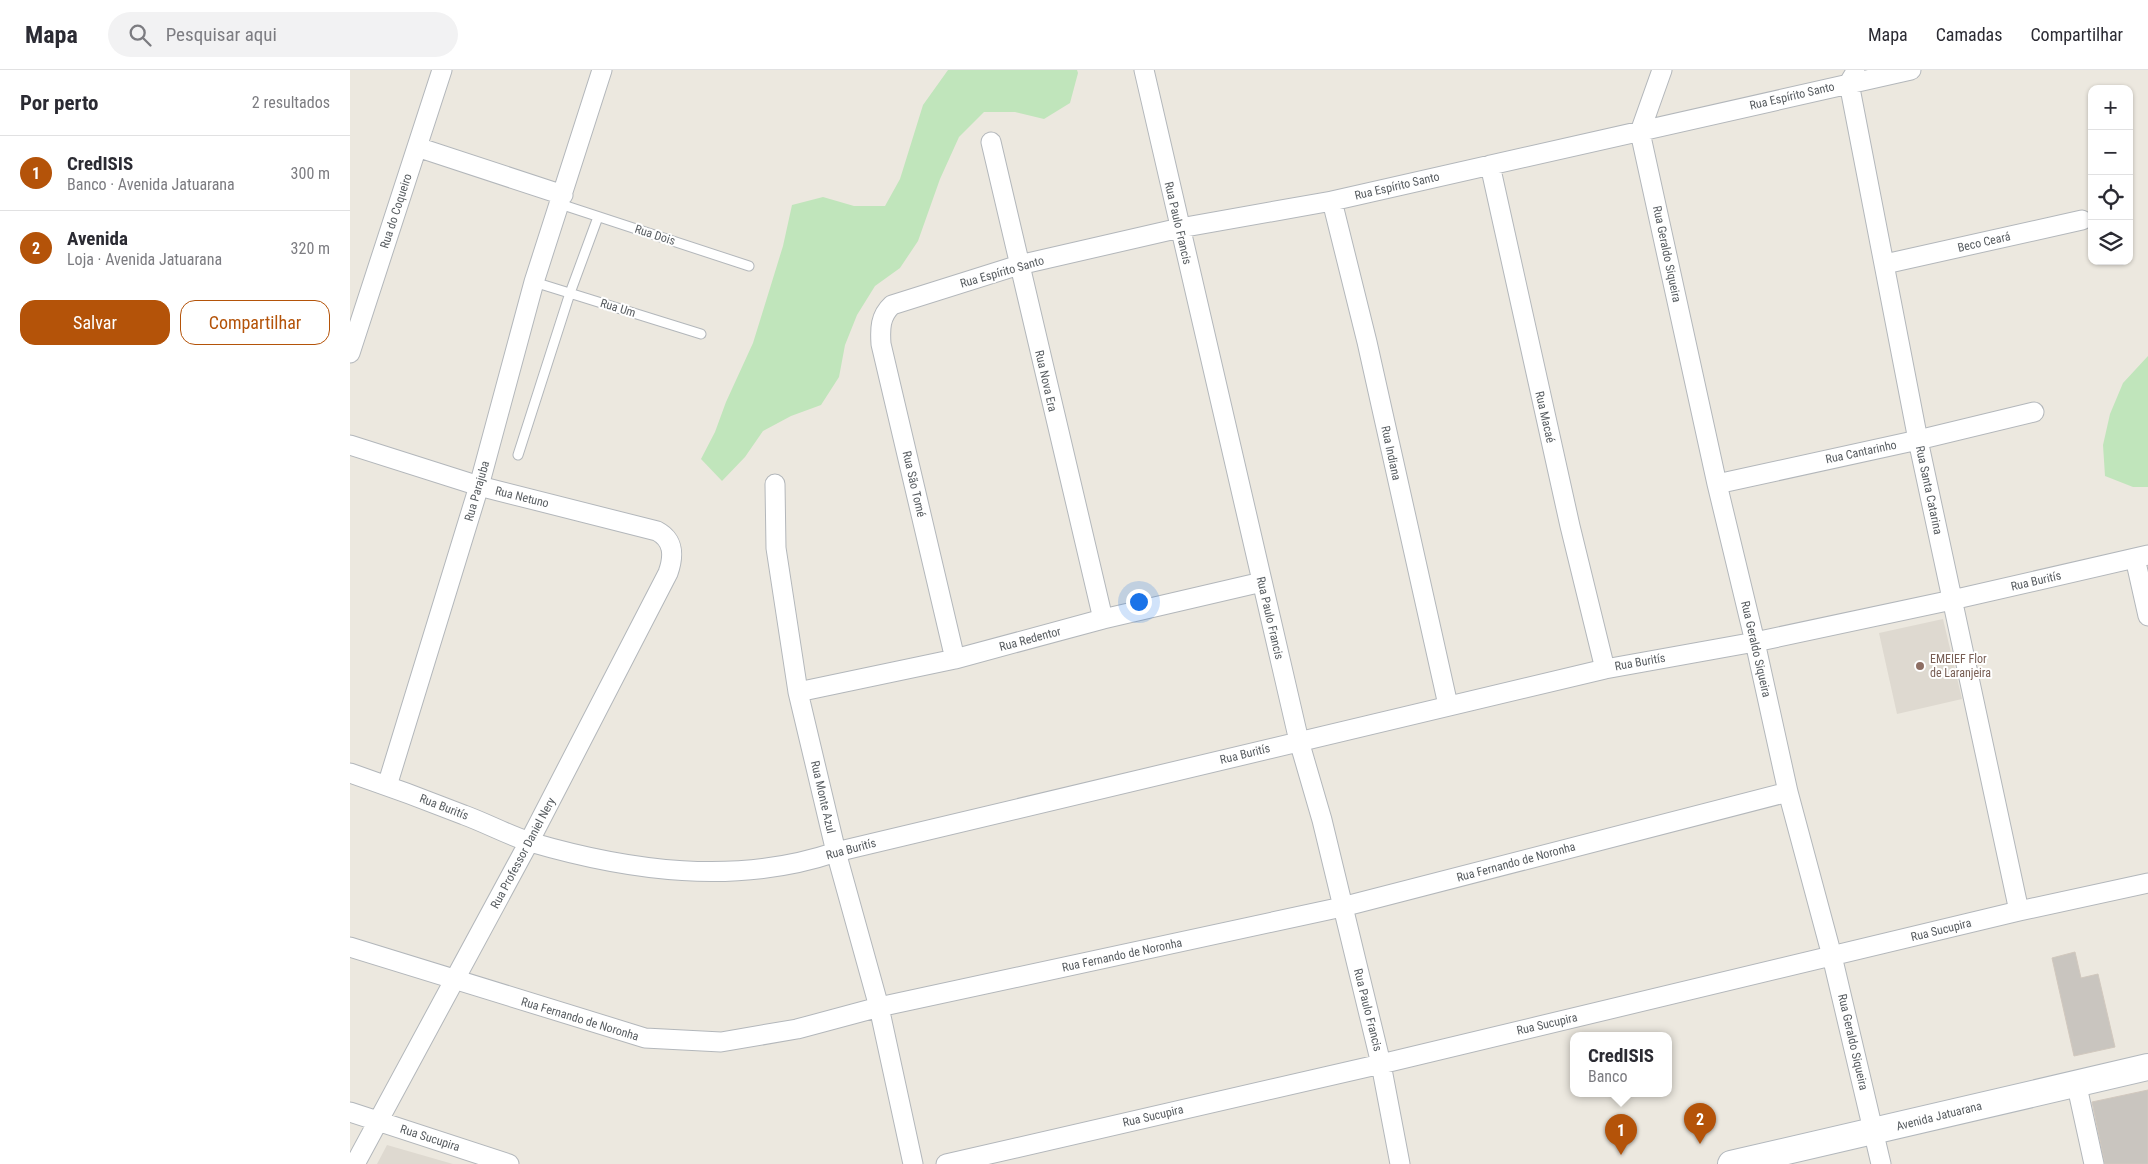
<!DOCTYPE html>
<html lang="pt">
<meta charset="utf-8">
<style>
:root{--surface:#fff;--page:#f2f2f3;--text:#2b2b33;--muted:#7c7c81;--line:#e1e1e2;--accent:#b45309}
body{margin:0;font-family:"Roboto Condensed",sans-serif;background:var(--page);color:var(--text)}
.controls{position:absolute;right:15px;top:15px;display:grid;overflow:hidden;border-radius:10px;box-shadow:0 1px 4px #0004}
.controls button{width:45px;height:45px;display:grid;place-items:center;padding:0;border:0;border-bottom:1px solid var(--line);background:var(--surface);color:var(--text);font:25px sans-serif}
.you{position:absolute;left:788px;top:531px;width:18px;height:18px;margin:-12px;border:4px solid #fff;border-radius:50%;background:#1a73e8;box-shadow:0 0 0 8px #1a73e833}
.badge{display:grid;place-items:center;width:32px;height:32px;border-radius:50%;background:var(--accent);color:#fff;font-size:16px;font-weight:700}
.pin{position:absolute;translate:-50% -41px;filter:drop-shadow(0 1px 2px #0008)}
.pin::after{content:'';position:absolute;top:26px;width:18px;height:15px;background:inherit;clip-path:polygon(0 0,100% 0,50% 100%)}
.popup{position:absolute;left:1220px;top:962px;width:102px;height:65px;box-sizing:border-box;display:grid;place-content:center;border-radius:10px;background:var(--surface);filter:drop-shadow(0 1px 4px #0005);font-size:16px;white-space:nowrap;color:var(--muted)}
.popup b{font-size:19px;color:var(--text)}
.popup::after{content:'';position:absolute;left:50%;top:100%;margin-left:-10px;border:10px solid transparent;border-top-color:var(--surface)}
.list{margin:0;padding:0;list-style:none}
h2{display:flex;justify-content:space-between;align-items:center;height:65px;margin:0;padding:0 20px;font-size:21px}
h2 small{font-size:16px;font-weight:400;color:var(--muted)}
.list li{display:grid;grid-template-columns:32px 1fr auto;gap:15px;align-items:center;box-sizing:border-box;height:75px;padding:0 20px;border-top:1px solid var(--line)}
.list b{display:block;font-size:19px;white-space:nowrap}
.list p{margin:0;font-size:16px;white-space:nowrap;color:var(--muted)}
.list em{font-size:16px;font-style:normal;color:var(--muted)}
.actions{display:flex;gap:10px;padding:15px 20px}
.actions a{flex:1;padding:11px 0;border:1px solid var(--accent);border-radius:15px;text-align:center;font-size:18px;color:var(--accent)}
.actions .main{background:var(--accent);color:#fff}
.icon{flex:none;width:28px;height:28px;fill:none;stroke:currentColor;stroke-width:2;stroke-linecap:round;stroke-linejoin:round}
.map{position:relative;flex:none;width:1798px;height:1094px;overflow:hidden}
header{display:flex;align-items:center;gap:30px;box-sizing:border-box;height:70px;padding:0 25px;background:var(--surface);border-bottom:1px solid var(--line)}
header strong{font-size:24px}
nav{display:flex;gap:28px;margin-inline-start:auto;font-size:18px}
.search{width:350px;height:45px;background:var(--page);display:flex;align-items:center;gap:12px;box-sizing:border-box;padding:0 18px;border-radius:28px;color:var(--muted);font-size:19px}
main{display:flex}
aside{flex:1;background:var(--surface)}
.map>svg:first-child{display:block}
</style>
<header>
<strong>Mapa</strong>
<div class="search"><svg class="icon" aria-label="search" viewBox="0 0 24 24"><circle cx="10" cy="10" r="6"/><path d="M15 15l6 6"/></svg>Pesquisar aqui</div>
<nav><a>Mapa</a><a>Camadas</a><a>Compartilhar</a></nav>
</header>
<main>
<aside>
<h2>Por perto<small>2 resultados</small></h2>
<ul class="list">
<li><span class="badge">1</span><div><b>CredISIS</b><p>Banco · Avenida Jatuarana</p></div><em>300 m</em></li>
<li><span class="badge">2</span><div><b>Avenida</b><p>Loja · Avenida Jatuarana</p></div><em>320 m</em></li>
</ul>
<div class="actions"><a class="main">Salvar</a><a>Compartilhar</a></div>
</aside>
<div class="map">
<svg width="1798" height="1094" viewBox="0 0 1798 1094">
<rect width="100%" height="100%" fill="#ece8df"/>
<path fill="#ded9d0" d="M1593,549l19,80 -65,15 -18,-81z
M37,1075l66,19h-76z"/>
<path fill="#c0e5bb" d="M598,0h129l1,3 -8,30 -26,16 -29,-7h-31l-25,25 -19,42 -22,62 -18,27 -25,18 -18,29 -12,30 -6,32 -18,28 -30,11 -28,15 -18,26 -23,24 -21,-22 14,-27 11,-30 27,-59 30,-97 9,-41 31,-8 31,9h31l15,-27 23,-74z
M1798,286v131h-15l-28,-11 -2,-31 7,-31 13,-31z"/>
<path fill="#c9c5bf" stroke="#d1c8be" d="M1725,882l6,26 17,-4 17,73 -41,9 -22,-98z
M1798,1020v74h-43l-13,-62z"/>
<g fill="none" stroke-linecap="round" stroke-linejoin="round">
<g stroke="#b3b7bb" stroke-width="11">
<path id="lane" d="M210,134l189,62
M184,212l167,52
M168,385l52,-162 28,-76"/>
</g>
<g stroke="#b3b7bb" stroke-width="21">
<path id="street" d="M794,0l155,671 23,79 59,244 19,100
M1312,0l-22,62 77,352 38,158 33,150 44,164 49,208
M1505,3l-6,10 69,357 101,471
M641,72l112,477
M67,77l146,48
M1140,95l80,361 35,143
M982,131l35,141 81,363
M1535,194l197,-44
M0,283l92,-283
M0,375l129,41 178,45c17,9 17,25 11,42l-139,269 -174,322
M425,414l1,64 22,144 38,160 43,155 34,157
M1367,414l201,-44 116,-28
M1785,488l13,58
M605,589l-74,-315c-1,-15 -1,-28 11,-39l127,-40 161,-37 152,-27 579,-131
M448,622l157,-33 148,-40 159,-37
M0,703c38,13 76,27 114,42 22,8 44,20 66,27 99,29 206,44 306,10l769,-183 150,-27 197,-42 196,-45
M37,716l92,-300 55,-204 68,-212
M0,877l295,91 76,4 76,-13 82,-22 463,-100 446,-115
M1726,1012l18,82
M0,1042l159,52
M596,1094l435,-100 638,-153 129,-28"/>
</g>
<g stroke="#b3b8bd" stroke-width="28">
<path id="secondary" d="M1381,1094l417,-97"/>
</g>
<use href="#lane" stroke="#fff" stroke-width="9"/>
<use href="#street" stroke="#fff" stroke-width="19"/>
<use href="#secondary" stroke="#fff" stroke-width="26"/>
</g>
<circle fill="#8d6e63" stroke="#fff" stroke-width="2" cx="1570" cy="596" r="5"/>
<g text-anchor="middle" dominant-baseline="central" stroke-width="4" stroke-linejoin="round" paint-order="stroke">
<g font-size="12" fill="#585d61" stroke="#fff">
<text transform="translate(1442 26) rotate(-13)">Rua Espírito Santo</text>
<text transform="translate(1047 116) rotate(-13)">Rua Espírito Santo</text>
<text transform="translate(46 141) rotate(-72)">Rua do Coqueiro</text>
<text transform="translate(828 153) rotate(77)">Rua Paulo Francis</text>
<text transform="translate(305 165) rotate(18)">Rua Dois</text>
<text transform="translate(1634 172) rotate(-13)">Beco Ceará</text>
<text transform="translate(1317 184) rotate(78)">Rua Geraldo Siqueira</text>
<text transform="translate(652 202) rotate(-16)">Rua Espírito Santo</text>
<text transform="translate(268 238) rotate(17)">Rua Um</text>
<text transform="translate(696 311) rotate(77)">Rua Nova Era</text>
<text transform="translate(1195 347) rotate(77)">Rua Macaé</text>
<text transform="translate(1511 382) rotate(-12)">Rua Cantarinho</text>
<text transform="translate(1041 383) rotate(78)">Rua Indiana</text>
<text transform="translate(564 414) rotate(77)">Rua São Tomé</text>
<text transform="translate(1579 420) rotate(78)">Rua Santa Catarina</text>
<text transform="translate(127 421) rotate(-74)">Rua Parajuba</text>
<text transform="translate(172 427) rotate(14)">Rua Netuno</text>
<text transform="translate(1686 511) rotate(-13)">Rua Buritís</text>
<text transform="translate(920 548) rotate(77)">Rua Paulo Francis</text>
<text transform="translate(680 569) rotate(-15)">Rua Redentor</text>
<text transform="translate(1406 579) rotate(77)">Rua Geraldo Siqueira</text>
<text transform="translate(1290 592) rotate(-10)">Rua Buritís</text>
<text transform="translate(895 684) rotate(-14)">Rua Buritís</text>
<text transform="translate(473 727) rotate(77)">Rua Monte Azul</text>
<text transform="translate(94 737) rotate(21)">Rua Buritís</text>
<text transform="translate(501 779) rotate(-15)">Rua Buritís</text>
<text transform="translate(173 783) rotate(-62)">Rua Professor Daniel Nery</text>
<text transform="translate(1166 792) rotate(-15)">Rua Fernando de Noronha</text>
<text transform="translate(1591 860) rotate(-14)">Rua Sucupira</text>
<text transform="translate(772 885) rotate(-12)">Rua Fernando de Noronha</text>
<text transform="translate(1018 940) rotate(76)">Rua Paulo Francis</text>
<text transform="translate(230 949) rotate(17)">Rua Fernando de Noronha</text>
<text transform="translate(1197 954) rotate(-13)">Rua Sucupira</text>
<text transform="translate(1503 972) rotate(77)">Rua Geraldo Siqueira</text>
<text transform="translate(803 1046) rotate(-13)">Rua Sucupira</text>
<text transform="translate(1589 1046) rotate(-14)">Avenida Jatuarana</text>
<text transform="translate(80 1068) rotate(18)">Rua Sucupira</text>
</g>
<g font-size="12" fill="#785e54" stroke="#fff" text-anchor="start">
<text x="1580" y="589">EMEIEF Flor<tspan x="1580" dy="14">de Laranjeira</tspan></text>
</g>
</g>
</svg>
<div class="controls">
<button>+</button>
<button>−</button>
<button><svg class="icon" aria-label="locate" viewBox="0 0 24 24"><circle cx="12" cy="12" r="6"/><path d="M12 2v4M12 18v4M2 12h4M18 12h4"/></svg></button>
<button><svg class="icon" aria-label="layers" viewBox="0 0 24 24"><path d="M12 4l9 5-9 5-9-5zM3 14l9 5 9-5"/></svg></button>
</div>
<div class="you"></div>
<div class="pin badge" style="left:1271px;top:1085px">1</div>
<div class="popup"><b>CredISIS</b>Banco</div>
<div class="pin badge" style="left:1350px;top:1074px">2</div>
</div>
</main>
